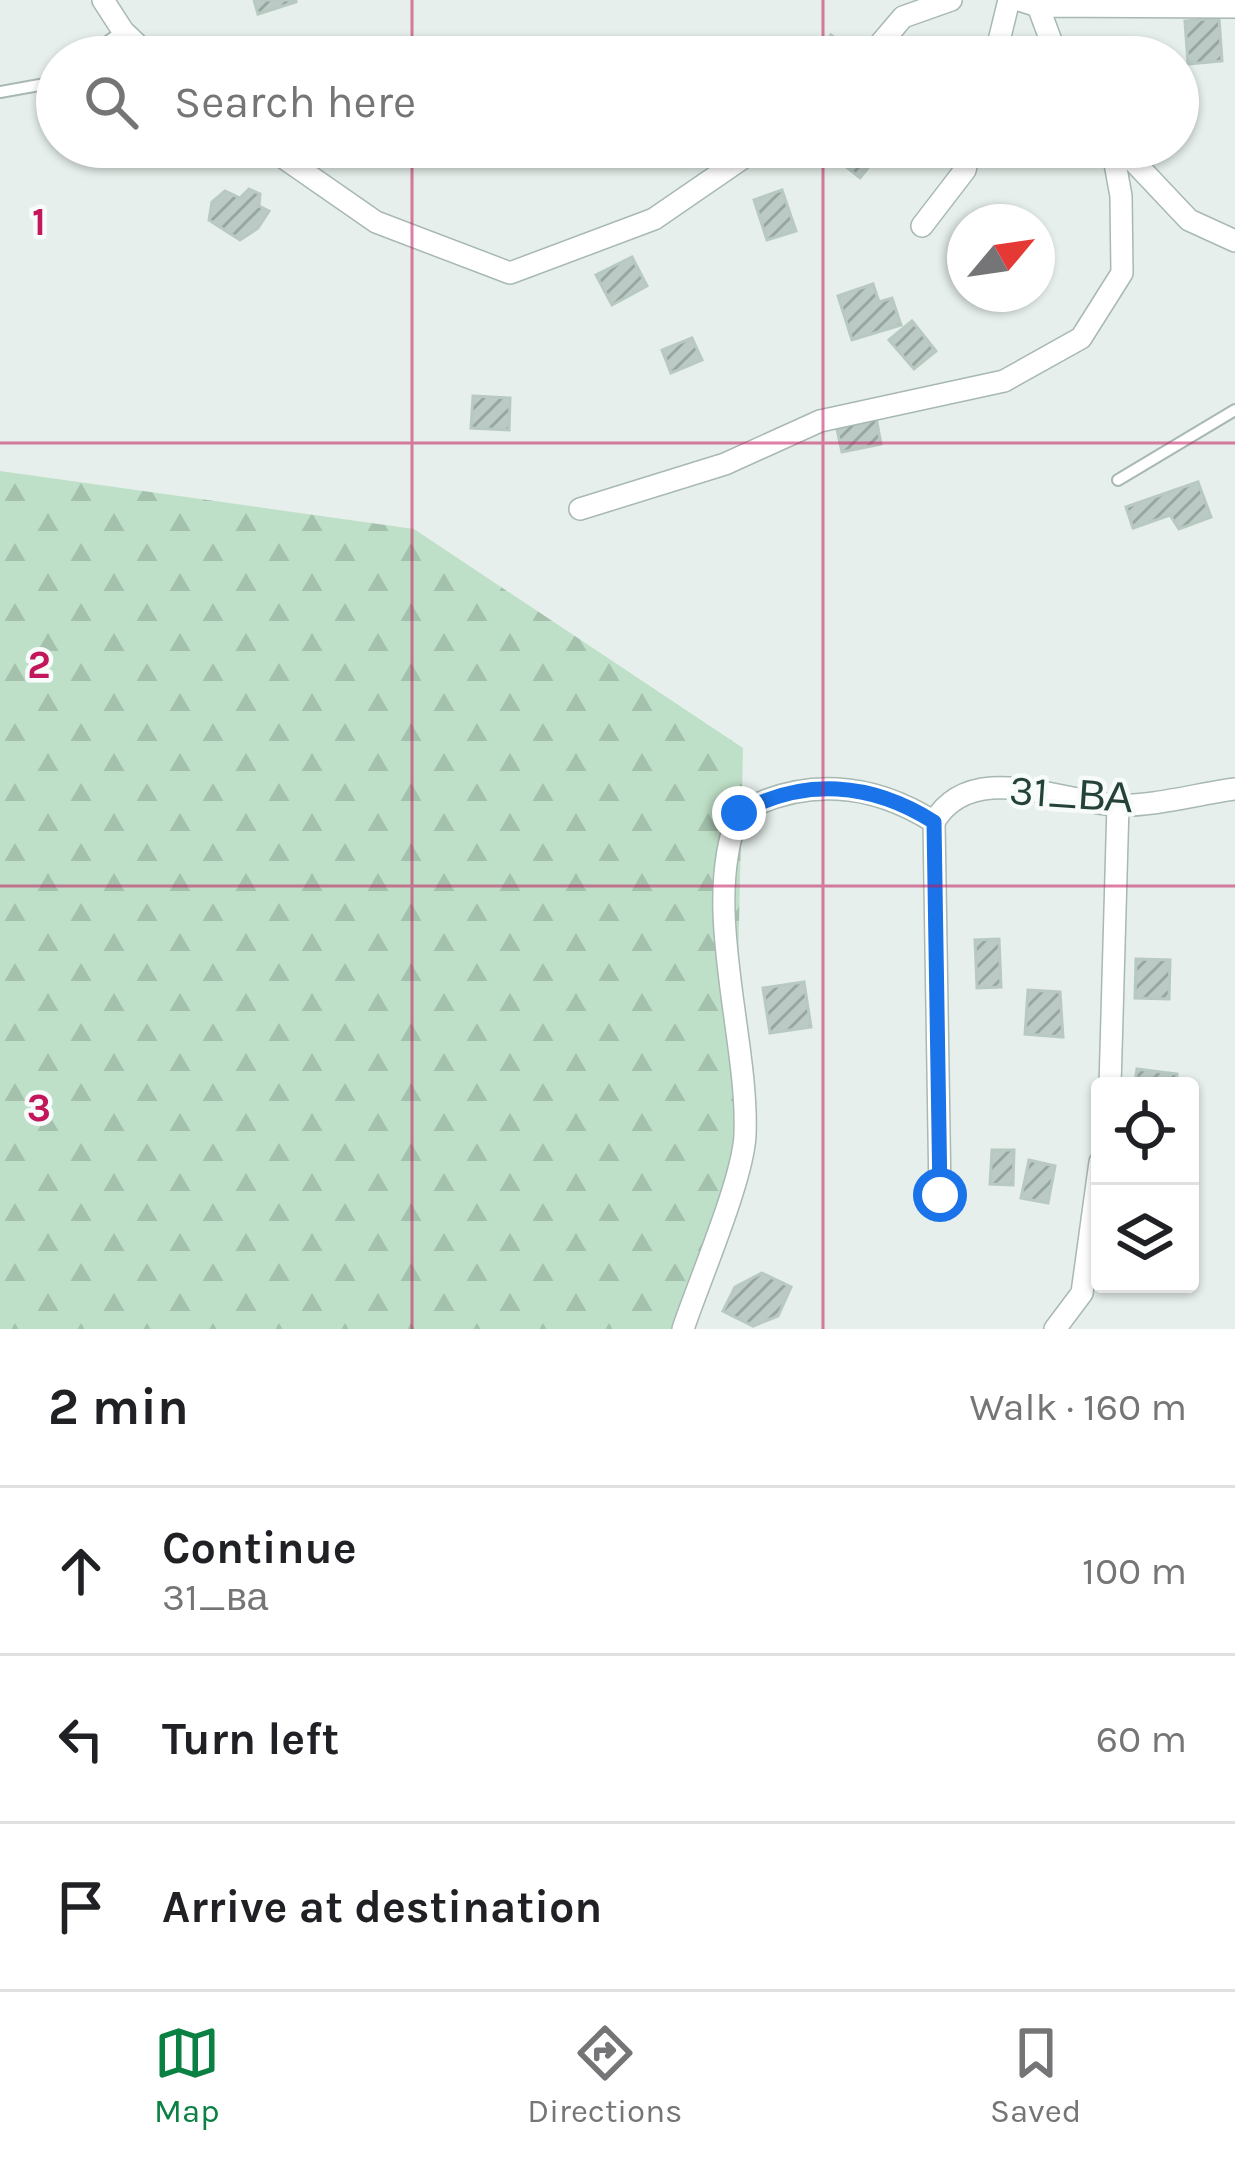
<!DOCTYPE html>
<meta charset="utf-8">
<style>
:root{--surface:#fff;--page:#f2f2f2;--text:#202124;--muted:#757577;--line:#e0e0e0;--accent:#0b8043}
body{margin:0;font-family:Karla,sans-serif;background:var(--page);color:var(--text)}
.controls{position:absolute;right:36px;bottom:36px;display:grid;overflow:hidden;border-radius:12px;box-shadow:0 3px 9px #0004}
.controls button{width:108px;height:108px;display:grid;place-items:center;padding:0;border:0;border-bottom:3px solid var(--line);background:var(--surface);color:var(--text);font:60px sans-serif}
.compass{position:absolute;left:947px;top:204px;width:108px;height:108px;border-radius:50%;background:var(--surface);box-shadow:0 3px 9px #0004;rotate:61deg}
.stop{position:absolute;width:36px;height:36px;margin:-27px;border:9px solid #1a73e8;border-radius:50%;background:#fff}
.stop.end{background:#1a73e8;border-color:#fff;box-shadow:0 3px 12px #0008}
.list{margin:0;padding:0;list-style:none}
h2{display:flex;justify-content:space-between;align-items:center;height:156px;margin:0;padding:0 48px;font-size:51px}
h2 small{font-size:39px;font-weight:400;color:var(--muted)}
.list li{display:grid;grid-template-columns:78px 1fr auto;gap:36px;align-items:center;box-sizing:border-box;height:168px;padding:0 48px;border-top:3px solid var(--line)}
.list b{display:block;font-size:45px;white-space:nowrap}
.list p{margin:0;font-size:39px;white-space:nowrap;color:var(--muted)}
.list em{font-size:39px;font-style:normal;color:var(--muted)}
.icon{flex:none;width:66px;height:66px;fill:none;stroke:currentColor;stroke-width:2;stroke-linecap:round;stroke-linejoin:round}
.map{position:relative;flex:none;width:1235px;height:1329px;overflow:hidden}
.search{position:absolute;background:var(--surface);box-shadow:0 3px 9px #0004;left:36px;right:36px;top:36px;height:132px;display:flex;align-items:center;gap:30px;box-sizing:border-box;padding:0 42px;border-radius:66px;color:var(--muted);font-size:45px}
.sheet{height:660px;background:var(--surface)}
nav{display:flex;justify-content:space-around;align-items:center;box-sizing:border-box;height:168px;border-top:3px solid var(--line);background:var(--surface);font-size:33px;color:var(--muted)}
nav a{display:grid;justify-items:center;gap:6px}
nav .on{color:var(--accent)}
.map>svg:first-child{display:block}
</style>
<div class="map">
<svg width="1235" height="1329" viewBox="0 0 1235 1329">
<defs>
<pattern id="forest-firs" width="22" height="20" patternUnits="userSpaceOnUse" patternTransform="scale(3)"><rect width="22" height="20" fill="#bfe0c8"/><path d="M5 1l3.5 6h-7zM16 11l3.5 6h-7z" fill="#a4c1ad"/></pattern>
<pattern id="building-hatch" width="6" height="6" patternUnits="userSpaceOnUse" patternTransform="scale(3)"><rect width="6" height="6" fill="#bbcac4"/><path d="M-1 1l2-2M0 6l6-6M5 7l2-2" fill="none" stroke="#98a6a0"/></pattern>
</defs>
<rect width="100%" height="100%" fill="#e6efeb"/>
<path fill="url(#forest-firs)" d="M0,471l414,58 329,219 -10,436 -47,145h-686z"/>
<path fill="url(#building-hatch)" stroke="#b8c9c2" stroke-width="3" d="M254,0h42v2l-38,12z
M1219,18l3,43 -34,3 -3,-43z
M831,35l25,19 -2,3h-38z
M460,147h36l1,1 -28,15z
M834,147h39l7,6 -20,25 -31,-25z
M249,189l11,5 -1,12 10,5 -11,17 -18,12 -31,-20 3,-18 13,-11 15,7z
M782,190l14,41 -29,9 -13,-40z
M632,257l15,29 -35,19 -16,-30z
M873,284l6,18 13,-4 9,27 -49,15 -14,-44z
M912,321l24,30 -22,18 -25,-29z
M692,338l10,22 -31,13 -9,-23z
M473,396l37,2 -1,32 -38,-2z
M876,417l5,27 -39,8 -6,-27z
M1198,482l13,35 -32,12 -9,-14 -37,13 -7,-21z
M999,939l2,48 -24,1 -2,-48z
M1136,959l34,1 -1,39 -34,-1z
M804,982l7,45 -41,6 -7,-45z
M1028,990l32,2 3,45 -38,-3z
M1137,1069l40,5 -1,12h-52l1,-5 10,1z
M992,1150h22l-1,35 -23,-1z
M1029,1160l26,6 -7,37 -27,-5z
M762,1273l29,14 -13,29 -25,10 -30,-15 12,-24z"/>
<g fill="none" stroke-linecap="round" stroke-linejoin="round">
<g stroke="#a8b8b2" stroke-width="14">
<path id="service" d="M85,57l38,-26
M0,92l45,-8 12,-8
M1118,480l117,-70"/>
</g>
<g stroke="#a8b8b2" stroke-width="24">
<path id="minor" d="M103,0l20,31 27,26
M1019,0l19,6 19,51
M1038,6l197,1
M869,57l34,-40 48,-17
M995,57l14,-57
M268,147l108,75 134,51 144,-54 105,-72
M1120,147l69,73 46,21
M922,226l43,-56 6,-23
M580,509l145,-45 95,-43 184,-40 77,-43 41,-65 -1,-77 -9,-49
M1110,1086l8,-281
M940,1195l-6,-373c36,-62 121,-22 180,-17 38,2 83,-11 121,-16
M683,1329c16,-48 60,-149 62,-194 4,-97 -45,-230 -6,-322 65,-36 132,-31 195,9
M1055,1329l27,-36 18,-131"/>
</g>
<use href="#service" stroke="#fff" stroke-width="10"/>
<use href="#minor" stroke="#fff" stroke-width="21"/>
</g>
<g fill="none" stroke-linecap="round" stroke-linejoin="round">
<path stroke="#1a73e8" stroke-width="15" d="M739,813c65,-36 132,-31 195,9l6,373"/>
</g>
<path fill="none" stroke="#c2185b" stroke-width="3" stroke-opacity="0.55" d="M412,0v57M823,0v57M412,147v1182M823,147v1182M0,443h1235M0,886h1235"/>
<g text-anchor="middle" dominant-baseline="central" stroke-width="9" stroke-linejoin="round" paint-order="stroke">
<g font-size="42" fill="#24423a" stroke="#f7fbf9">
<text transform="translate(1071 794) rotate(4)">31_ВА</text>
</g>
</g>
<g font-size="39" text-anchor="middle" font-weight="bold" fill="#c2185b" stroke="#f7fbf9" stroke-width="9" stroke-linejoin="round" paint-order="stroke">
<text x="39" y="235">1</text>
<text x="39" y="678">2</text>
<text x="39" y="1121">3</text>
</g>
</svg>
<div class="controls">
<button><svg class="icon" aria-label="locate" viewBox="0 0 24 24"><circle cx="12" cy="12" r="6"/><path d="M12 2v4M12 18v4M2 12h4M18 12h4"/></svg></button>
<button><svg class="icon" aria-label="layers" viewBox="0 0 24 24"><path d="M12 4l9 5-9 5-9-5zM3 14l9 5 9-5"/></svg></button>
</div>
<svg class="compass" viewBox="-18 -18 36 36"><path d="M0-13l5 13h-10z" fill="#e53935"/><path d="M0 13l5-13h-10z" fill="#757577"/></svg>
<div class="stop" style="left:940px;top:1195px"></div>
<div class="stop end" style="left:739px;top:813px"></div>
<div class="search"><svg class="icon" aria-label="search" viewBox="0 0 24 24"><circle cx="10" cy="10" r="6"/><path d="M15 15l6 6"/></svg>Search here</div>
</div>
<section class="sheet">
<h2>2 min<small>Walk · 160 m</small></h2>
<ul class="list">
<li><svg class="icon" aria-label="ahead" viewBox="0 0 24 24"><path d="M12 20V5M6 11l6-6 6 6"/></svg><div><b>Continue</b><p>31_ва</p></div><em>100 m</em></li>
<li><svg class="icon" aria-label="left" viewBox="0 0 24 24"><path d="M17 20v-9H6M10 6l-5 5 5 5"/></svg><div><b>Turn left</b></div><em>60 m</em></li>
<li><svg class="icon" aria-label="arrive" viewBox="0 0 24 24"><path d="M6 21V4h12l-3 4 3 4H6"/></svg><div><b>Arrive at destination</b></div></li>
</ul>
</section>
<nav>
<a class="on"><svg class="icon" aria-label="map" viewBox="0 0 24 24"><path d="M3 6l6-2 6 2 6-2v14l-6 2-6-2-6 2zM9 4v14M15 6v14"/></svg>Map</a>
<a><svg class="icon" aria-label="directions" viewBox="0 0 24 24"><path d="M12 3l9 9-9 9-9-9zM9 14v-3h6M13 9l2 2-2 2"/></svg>Directions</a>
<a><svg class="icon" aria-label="saved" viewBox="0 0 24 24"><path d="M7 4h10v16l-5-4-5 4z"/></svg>Saved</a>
</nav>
